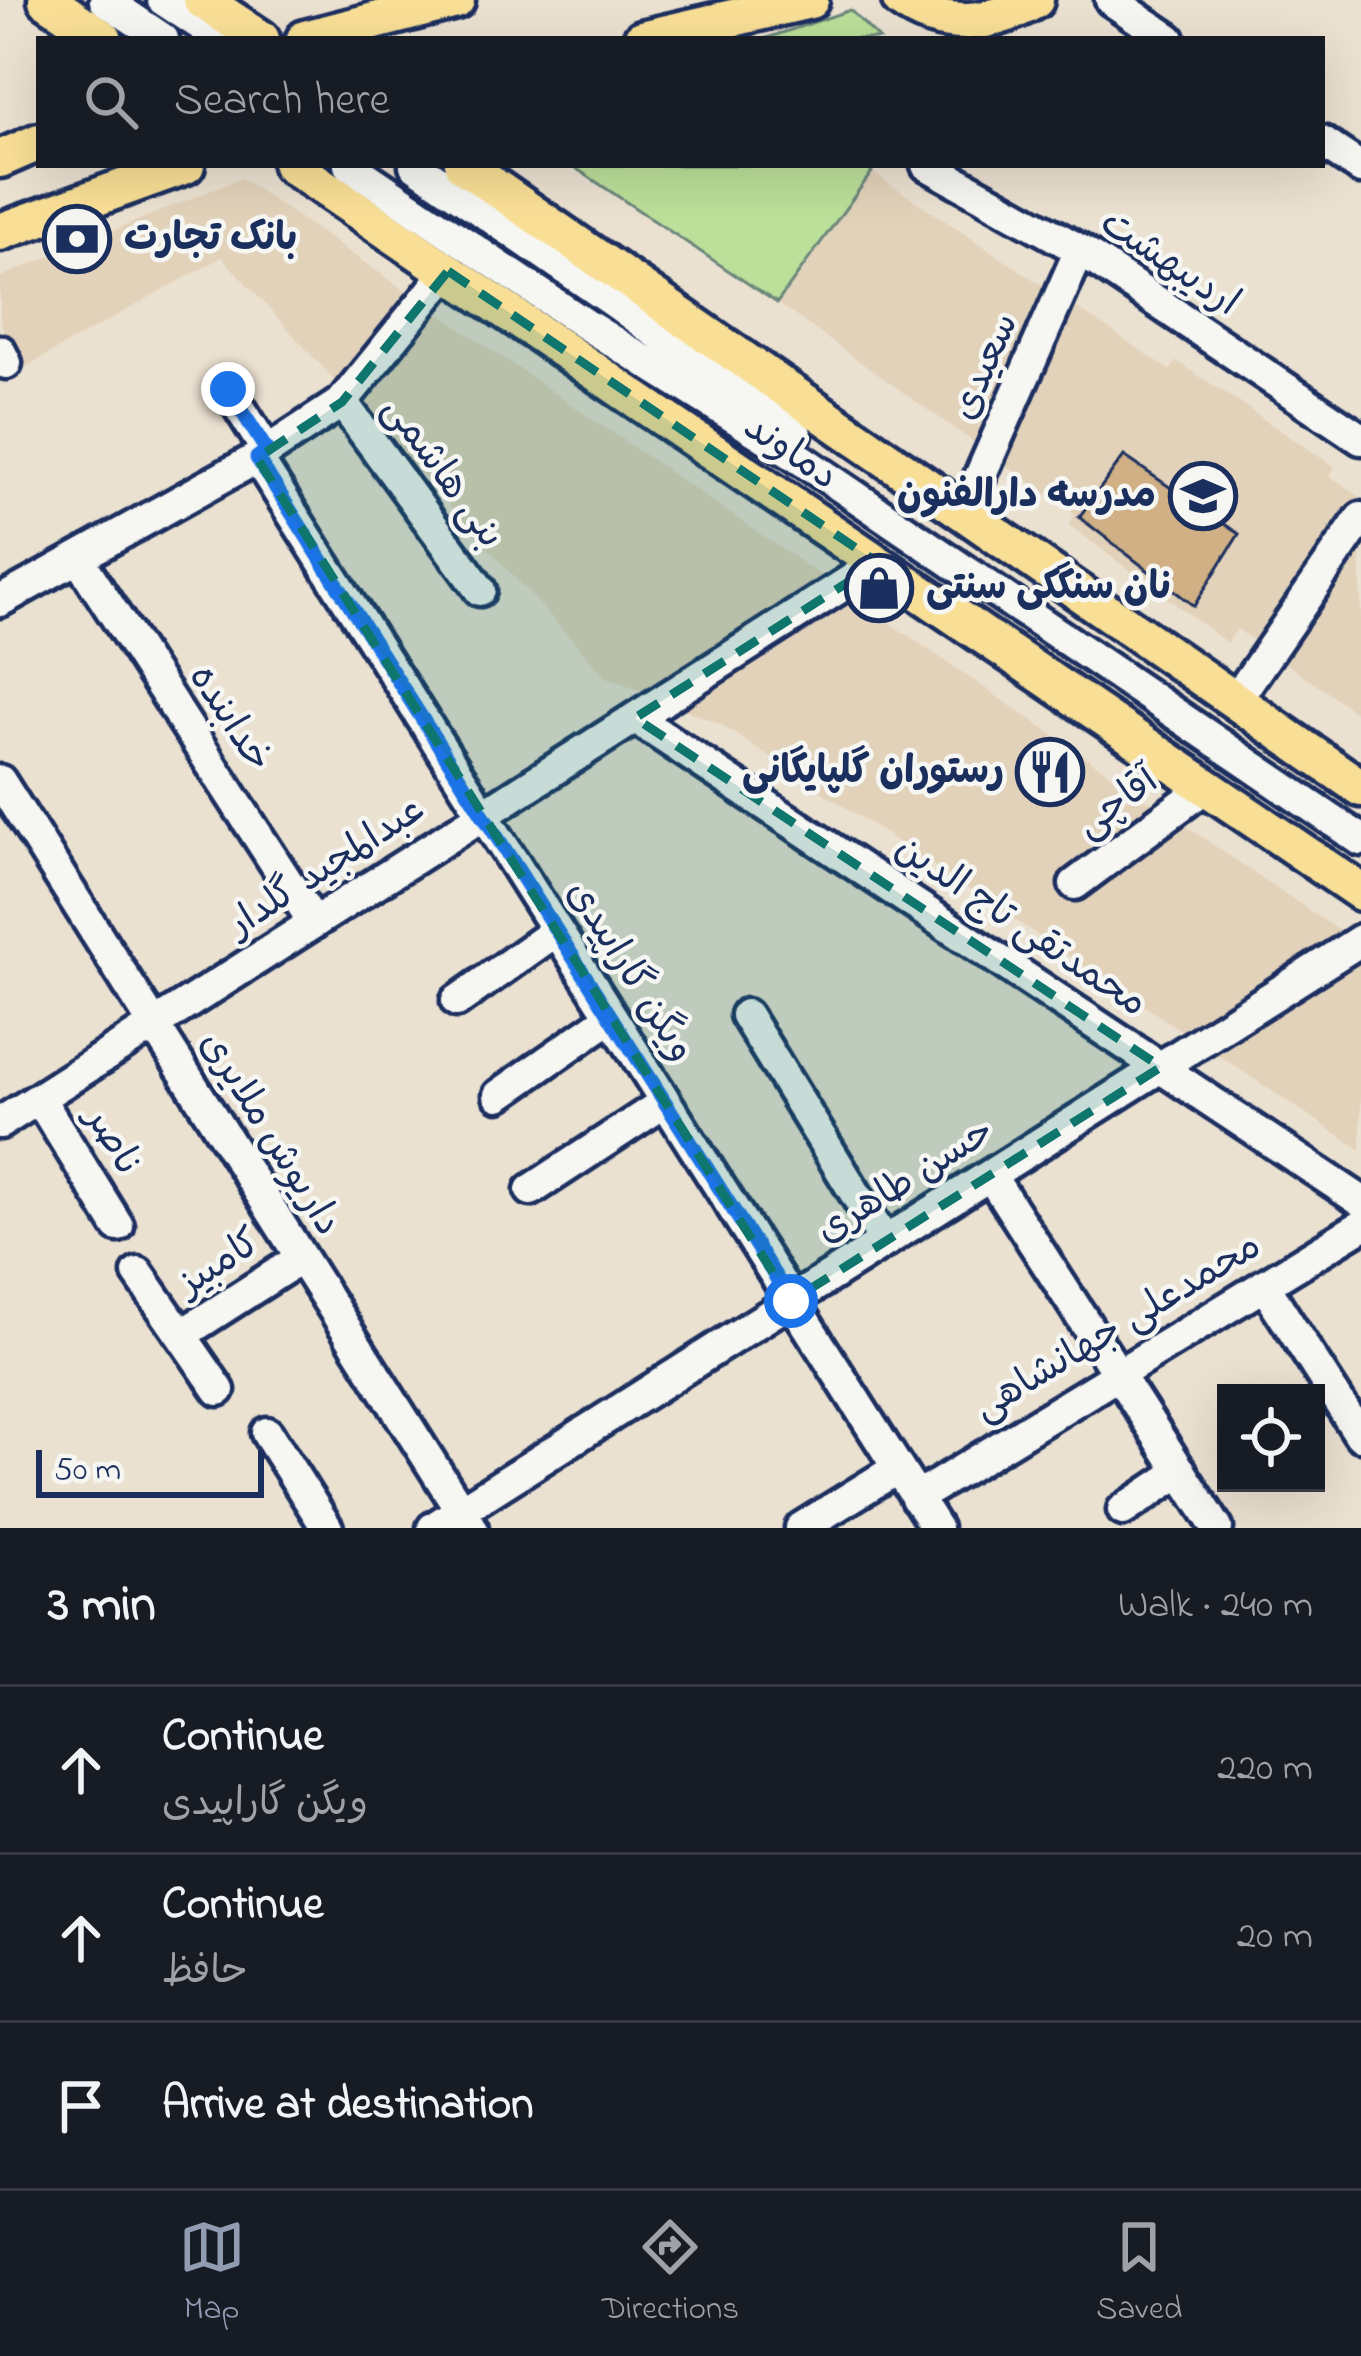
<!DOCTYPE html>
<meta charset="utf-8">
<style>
:root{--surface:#171b24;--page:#20242c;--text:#f1f3f6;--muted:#9ea1a6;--line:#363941;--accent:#919bb2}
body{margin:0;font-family:"Indie Flower","Playpen Sans Arabic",sans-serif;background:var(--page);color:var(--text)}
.controls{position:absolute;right:36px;bottom:36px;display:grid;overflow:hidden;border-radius:0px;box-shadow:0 12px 48px #0002}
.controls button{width:108px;height:108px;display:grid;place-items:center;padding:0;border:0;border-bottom:3px solid var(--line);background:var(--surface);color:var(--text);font:60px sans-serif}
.scale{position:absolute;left:36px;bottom:30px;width:228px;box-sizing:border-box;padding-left:12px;border:6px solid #1b2f5e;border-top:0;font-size:33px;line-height:42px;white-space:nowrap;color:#1b2f5e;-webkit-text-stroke:9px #f6f6f2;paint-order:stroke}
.stop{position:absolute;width:36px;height:36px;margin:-27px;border:9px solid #1a73e8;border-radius:50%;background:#fff}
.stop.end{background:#1a73e8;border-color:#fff;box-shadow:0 3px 12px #0008}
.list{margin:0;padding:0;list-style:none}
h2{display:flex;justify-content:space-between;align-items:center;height:156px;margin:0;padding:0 48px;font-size:51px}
h2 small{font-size:39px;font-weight:400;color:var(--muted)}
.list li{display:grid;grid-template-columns:78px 1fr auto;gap:36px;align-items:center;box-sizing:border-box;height:168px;padding:0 48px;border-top:3px solid var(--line)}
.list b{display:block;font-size:45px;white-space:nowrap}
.list p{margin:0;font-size:39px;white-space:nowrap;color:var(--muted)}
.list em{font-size:39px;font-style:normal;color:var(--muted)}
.icon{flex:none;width:66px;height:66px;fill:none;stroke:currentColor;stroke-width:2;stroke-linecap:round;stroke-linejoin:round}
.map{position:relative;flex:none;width:1361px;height:1528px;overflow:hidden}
.search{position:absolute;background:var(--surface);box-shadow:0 12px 48px #0002;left:36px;right:36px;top:36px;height:132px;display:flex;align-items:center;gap:30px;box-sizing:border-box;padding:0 42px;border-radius:0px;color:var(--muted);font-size:45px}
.sheet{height:660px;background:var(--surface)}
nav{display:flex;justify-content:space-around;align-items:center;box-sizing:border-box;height:168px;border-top:3px solid var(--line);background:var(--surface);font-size:33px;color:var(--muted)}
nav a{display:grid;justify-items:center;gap:6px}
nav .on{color:var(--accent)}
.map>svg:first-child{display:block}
</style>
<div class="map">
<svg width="1361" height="1528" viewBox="0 0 1361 1528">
<rect width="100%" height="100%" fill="#ebe1d1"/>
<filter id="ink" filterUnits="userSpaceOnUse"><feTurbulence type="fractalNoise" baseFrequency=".00833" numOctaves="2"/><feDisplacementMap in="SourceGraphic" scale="24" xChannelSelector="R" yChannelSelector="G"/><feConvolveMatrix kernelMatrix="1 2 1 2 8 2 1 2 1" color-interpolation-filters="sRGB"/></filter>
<g filter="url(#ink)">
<path fill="#e3d2ba" d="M872,172l298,198 7,-9 158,106 -5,9 31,21v219l-124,-87 -10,14 -158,-118 6,-11 -298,-211z
M241,178l1120,768v204l-641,-426 -115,-48 -383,-419 -200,112 -22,-47v-45z"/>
<path fill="#bcdf99" stroke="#6c877c" stroke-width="3" d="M850,10l29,29h-115z
M571,165h295l6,7 -95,131z"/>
<path fill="#d0b084" stroke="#1b2f5e" stroke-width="3" d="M1124,456l115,78 -45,72 -115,-89z"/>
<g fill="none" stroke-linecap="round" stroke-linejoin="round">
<g stroke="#1b2f5e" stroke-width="39">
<path id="minor" d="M105,0l58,39
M163,0l59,39
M1111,0l58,39
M1322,142l39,26
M349,165l236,159 208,130 568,386
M415,165l206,142 175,127
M927,165l153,85 281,189
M0,351l6,12
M228,389l39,62
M342,402l138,188
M257,458l679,1070
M963,515l117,-265
M78,558l236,365
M0,601l257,-143 85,-56 106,-131
M1235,701l126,-183
M635,718l726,483
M0,781l472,747
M1075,884l131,-97
M457,1001l99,-70
M746,1015l139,227
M499,1095l112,-78
M39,1098l79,128
M0,1123l878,-560
M990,1175l227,353
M531,1190l134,-88
M138,1273l81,117
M1264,1285l96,150
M181,1335l120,-77
M267,1433l60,95
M916,1498l445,-272
M1123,1510l58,-39
M433,1528l928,-588
M801,1528l97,-60"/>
</g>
<g stroke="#1b2f5e" stroke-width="45">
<path id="major" d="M47,0l57,39
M202,0l59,39
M901,0c42,31 92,25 134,0
M305,39l151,-39
M642,39l168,-39
M0,159l39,-17
M291,165l1070,727
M463,165l898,623
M0,232l186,-67"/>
</g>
<use href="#minor" stroke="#f6f6f2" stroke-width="30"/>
<use href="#major" stroke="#f9df96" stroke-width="36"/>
</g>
</g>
<g fill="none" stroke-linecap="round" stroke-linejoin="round" filter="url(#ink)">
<path stroke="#1a73e8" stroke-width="15" d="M228,389l39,62 -10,7 534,843"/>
</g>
<path fill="#0f766e" fill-opacity="0.2" stroke="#0f766e" stroke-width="9" stroke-dasharray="24 15" stroke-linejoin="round" d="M448,271l430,292 -243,155 526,349 -370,234 -534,-843 85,-56z"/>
<defs>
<g id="bank-ring" transform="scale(3.45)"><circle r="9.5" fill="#f6f6f2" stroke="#1b2f5e" stroke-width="1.5"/><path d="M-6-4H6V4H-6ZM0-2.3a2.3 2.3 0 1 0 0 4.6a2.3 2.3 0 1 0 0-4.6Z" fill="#1b2f5e"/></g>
<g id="school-ring" transform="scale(3.45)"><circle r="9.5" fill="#f6f6f2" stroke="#1b2f5e" stroke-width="1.5"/><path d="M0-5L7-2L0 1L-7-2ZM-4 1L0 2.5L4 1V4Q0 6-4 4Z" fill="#1b2f5e"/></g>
<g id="shop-ring" transform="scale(3.45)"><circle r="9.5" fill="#f6f6f2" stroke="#1b2f5e" stroke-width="1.5"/><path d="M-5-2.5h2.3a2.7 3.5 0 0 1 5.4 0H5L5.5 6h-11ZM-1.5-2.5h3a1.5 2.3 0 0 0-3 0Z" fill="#1b2f5e"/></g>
<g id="restaurant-ring" transform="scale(3.45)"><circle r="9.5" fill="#f6f6f2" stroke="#1b2f5e" stroke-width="1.5"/><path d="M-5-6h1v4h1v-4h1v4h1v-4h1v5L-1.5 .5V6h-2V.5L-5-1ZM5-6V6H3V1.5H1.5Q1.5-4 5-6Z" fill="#1b2f5e"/></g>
</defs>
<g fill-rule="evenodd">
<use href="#bank-ring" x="77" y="239"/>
<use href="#school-ring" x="1203" y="496"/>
<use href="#shop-ring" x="879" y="588"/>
<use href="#restaurant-ring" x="1050" y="772"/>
</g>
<g text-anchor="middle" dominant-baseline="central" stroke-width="9" stroke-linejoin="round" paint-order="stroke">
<g font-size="39" font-weight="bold" fill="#1b2f5e" stroke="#f6f6f2" text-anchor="start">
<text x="124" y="239">بانک تجارت</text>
<text x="1156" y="496" text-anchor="end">مدرسه دارالفنون</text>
<text x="926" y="588">نان سنگکی سنتی</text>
<text x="1004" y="772" text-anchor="end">رستوران گلپایگانی</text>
</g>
<g font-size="39" fill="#1b2f5e" stroke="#f6f6f2">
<text transform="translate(1169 264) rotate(34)">اردیبهشت</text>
<text transform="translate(986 367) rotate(-66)">سعیدی</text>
<text transform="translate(790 453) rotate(34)">دماوند</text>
<text transform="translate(442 473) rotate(54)">بنی هاشمی</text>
<text transform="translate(229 719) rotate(57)">خدابنده</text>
<text transform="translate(1118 804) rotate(-36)">آقاچی</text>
<text transform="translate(327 868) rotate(-33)">عبدالمجید گلدار</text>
<text transform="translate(1020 927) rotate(34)">محمدتقی تاج الدین</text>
<text transform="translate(629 972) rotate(58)">ویگن گاراپیدی</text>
<text transform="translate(269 1134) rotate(58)">داریوش ملایری</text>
<text transform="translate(112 1142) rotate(59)">ناصر</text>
<text transform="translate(906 1182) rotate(-32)">حسن طاهری</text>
<text transform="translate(220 1264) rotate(-33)">کامبیز</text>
<text transform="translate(1118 1328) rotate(-31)">محمدعلی جهانشاهی</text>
</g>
</g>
</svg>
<div class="controls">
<button><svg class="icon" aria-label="locate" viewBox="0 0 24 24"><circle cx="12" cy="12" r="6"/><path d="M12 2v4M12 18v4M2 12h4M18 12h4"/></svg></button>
</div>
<div class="scale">50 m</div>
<div class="stop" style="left:791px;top:1301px"></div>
<div class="stop end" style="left:228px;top:389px"></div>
<div class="search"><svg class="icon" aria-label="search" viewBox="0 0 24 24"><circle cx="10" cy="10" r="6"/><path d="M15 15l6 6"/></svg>Search here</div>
</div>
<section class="sheet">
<h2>3 min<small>Walk · 240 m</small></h2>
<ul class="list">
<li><svg class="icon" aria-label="ahead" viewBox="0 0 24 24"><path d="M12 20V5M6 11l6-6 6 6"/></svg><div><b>Continue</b><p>ویگن گاراپیدی</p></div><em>220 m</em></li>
<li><svg class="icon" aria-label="ahead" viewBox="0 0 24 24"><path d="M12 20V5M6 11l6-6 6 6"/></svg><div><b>Continue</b><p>حافظ</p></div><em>20 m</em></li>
<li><svg class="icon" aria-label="arrive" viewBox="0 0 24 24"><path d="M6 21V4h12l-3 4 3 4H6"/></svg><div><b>Arrive at destination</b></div></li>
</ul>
</section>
<nav>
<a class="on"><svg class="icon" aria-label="map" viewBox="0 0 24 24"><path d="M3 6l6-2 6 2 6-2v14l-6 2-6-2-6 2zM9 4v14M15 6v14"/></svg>Map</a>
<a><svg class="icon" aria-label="directions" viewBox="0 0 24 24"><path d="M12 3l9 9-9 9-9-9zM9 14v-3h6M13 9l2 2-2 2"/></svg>Directions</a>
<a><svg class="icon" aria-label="saved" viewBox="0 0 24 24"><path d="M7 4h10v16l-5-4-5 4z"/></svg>Saved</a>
</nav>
